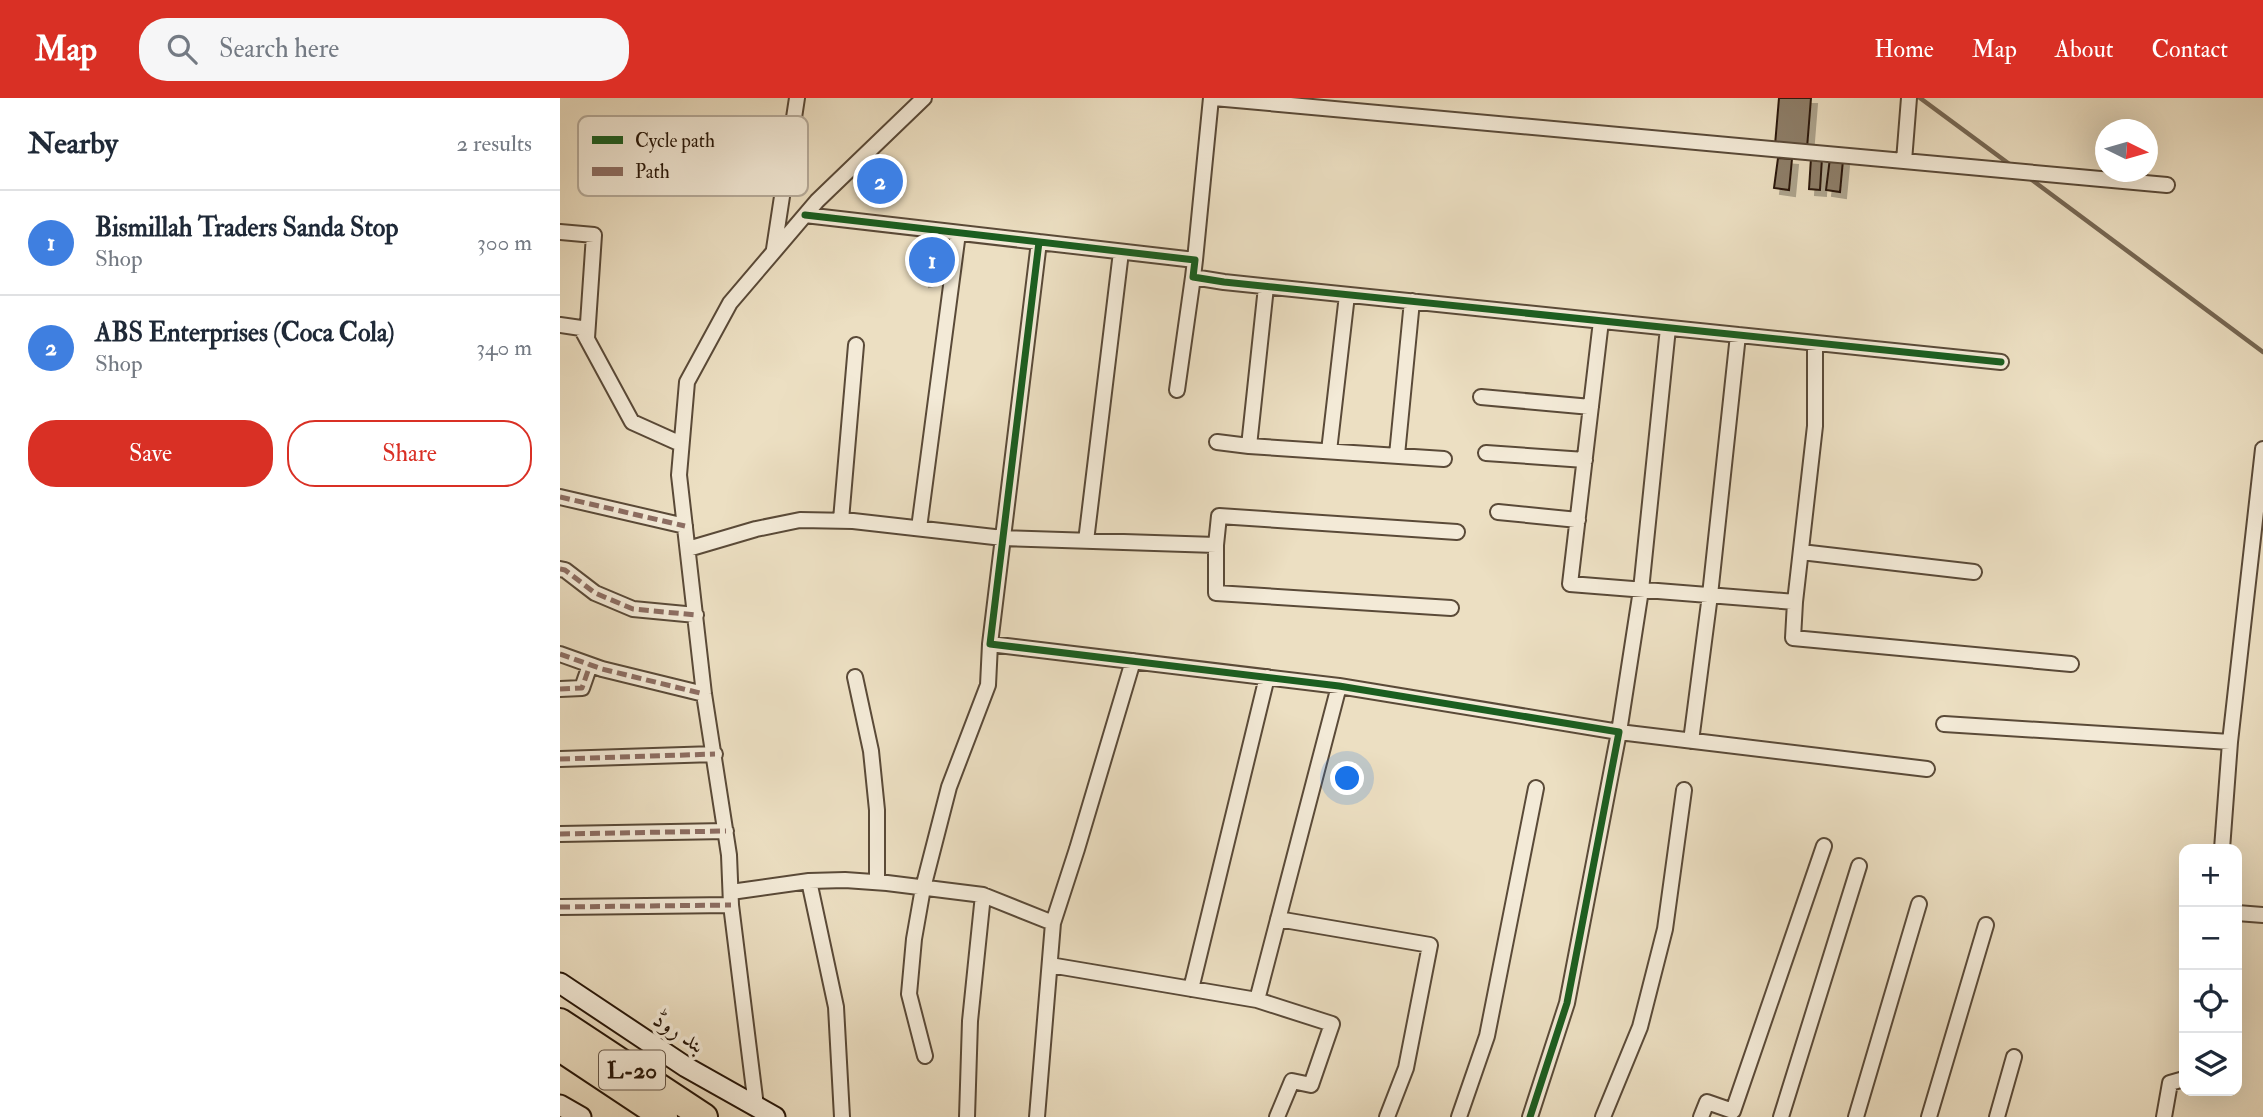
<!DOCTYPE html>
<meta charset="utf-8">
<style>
:root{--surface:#fff;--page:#f6f6f7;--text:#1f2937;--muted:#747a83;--line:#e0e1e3;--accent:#d93025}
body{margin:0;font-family:"IM FELL Double Pica",Amiri,serif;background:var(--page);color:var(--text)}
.controls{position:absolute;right:21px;bottom:21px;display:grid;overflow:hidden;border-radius:14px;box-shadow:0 7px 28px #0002}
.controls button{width:63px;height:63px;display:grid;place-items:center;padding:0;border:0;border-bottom:2px solid var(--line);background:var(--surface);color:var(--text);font:35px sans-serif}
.compass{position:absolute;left:1535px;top:21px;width:63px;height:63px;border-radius:50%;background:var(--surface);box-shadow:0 7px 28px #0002;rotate:95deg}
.you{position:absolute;left:788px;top:681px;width:24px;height:24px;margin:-18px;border:5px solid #fff;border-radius:50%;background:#1a73e8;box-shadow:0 0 0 10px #1a73e833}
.badge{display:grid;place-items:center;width:46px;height:46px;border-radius:50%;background:var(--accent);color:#fff;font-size:23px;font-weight:700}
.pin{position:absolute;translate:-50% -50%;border:4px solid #fff;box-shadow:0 2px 7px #0006}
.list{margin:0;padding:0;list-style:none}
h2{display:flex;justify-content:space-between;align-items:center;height:91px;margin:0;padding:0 28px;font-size:30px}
h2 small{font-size:23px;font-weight:400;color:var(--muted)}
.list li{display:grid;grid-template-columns:46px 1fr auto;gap:21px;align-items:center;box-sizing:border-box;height:105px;padding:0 28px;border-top:2px solid var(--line)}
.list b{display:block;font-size:26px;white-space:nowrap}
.list p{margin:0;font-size:23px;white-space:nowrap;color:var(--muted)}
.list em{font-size:23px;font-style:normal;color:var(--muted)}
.actions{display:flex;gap:14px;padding:21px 28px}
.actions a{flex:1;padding:16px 0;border:2px solid var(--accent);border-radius:28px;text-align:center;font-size:24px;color:var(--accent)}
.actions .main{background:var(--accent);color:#fff}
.icon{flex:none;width:38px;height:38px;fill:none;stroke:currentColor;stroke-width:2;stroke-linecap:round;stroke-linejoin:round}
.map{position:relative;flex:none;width:1703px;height:1019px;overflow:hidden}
header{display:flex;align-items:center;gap:42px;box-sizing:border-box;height:98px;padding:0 35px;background:var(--accent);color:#fff}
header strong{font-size:33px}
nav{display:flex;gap:38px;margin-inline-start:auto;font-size:24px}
.search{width:490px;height:63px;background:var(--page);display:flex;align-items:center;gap:18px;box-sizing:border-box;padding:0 24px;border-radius:28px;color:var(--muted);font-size:26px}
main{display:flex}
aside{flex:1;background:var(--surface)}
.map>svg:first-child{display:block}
</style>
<header>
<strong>Map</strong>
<div class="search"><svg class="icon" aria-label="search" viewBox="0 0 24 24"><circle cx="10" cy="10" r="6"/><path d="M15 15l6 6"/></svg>Search here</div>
<nav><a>Home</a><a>Map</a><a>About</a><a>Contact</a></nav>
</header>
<main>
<aside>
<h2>Nearby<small>2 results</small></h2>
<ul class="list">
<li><span class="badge" style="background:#3f7fe0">1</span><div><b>Bismillah Traders Sanda Stop</b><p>Shop</p></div><em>300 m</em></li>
<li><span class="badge" style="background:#3f7fe0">2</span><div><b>ABS Enterprises (Coca Cola)</b><p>Shop</p></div><em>340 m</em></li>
</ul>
<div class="actions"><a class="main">Save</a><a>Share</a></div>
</aside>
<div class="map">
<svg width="1703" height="1019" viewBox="0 0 1703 1019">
<defs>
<filter id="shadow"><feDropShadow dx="6" dy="6" stdDeviation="0" flood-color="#0004"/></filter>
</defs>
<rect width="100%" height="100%" fill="#ecdfc2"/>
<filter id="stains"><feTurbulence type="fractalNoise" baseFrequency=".00286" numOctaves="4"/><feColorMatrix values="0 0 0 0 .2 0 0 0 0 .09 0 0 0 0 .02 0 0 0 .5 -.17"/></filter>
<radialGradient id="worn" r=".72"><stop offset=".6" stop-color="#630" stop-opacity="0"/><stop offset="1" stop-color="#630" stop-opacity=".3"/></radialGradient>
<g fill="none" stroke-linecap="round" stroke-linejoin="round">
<path stroke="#766753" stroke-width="4.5" d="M1360,0l92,68
M1468,79l235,175"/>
</g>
<path fill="#8e7f6a" stroke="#29180a" stroke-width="2" filter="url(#shadow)" d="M1219,0h32l-4,50 -32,-3z
M1218,60l14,1 -3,31 -15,-2z
M1251,60h11l-2,32 -11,-1z
M1270,60l13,2 -3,32 -14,-2z
M382,145l-1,34 -18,4v-37z"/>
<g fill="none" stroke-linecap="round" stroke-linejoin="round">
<g stroke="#5a4a38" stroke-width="18">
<path id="street" d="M654,0l953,87
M1344,63l5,-63
M245,117l390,45 -2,17 31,5 777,80
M0,134l34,3 -7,103
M479,144l-49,402 349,42 280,46 -52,271 -37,114
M214,151l23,-151
M635,162l16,-162
M1041,223l-31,263 225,18 20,-176v-83
M0,227l21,3 51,94 49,22
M1108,230l-27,262 -22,142 308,37
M617,292l16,-113
M921,299l110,10
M657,344l32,4 195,13
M689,348l17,-159
M769,353l18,-156
M926,355l99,7
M837,357l15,-154
M0,399l125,29
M938,414l80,8
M281,422l15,-175
M359,430l39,-295
M526,443l35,-289
M656,447l3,-29 238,16
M128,451l68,-20 44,-9 53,1 150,17 213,7v48l235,15
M1241,454l173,20
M0,471l5,1 30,23 38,16 63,6
M1235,504l-2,36 278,26
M0,556l42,15 102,25
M295,579l16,74 6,59v72
M0,591l22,-1 8,-23
M1384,626l286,18
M1131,643l19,-146 28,-260
M0,661l155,-5
M0,736l166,-3
M1662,751l8,-107 33,-293
M249,783l27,126 6,110
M171,794l78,-11 36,-1 42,3 96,12 70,28
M0,809l171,-2
M1677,815l26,2
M718,821l152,26 -24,123 -19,49
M490,867l207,35
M631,891l76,-312
M365,958l-16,-62 5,-55 9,-51 26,-101 39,-102 2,-41
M196,1008l-25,-201 -2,-50 -25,-161 -25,-219 8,-93 43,-79 87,-102 107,-103
M407,1019l3,-96 13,-126
M477,1019l16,-194 24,-74 56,-188
M717,1019l15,-36 19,4 21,-61 -75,-24 82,-314
M899,1019l28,-81 49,-248
M1043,1019l37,-90 25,-98 19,-139
M1141,1019l6,-15 26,9 91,-265
M1221,1019l78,-251
M1296,1019l63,-213
M1369,1019l57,-192
M1437,1019l17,-60
M1604,1019l6,-34 14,-4"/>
</g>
<g stroke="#29180a" stroke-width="23">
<path id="secondary" d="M0,885l126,84 89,50
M0,1007l21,12"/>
</g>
<g stroke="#29180a" stroke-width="30">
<path id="highway" d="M0,924l144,95
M0,950l104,69"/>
</g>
<use href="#street" stroke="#f3ead7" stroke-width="14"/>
<use href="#secondary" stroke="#f3ead7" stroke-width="19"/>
<use href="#highway" stroke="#ecdfc2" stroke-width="26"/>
<path stroke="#8d6e63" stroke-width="5" stroke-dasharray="10 5" stroke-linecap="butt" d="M0,399l125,29
M0,471l5,1 30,23 38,16 63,6
M0,556l42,15 102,25
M0,591l22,-1 8,-23
M0,661l155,-5
M0,736l166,-3
M0,809l171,-2"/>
<g stroke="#f3ead7" stroke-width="11">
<path id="cycleway" d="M245,117l390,45 -2,17 31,5 777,80
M479,144l-49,402 349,42 280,46 -52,271 -37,114"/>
</g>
<use href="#cycleway" stroke="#1b5e20" stroke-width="7"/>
</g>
<g text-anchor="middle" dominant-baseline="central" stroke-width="7" stroke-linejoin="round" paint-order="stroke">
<rect fill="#f3ead7" stroke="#665748" stroke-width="2" x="39" y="952.5" width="66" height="39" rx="5"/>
<g font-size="23" font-weight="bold" fill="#29180a">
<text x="72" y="972">L-20</text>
</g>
<g font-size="24" fill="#29180a" stroke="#f3ead7">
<text transform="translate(119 934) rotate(33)">بند روڈ</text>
</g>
</g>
<rect x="18" y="18" width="230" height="80" rx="10" fill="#f3ead7" stroke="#b6ab9a" stroke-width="2"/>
<rect x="32" y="38" width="31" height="8" fill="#1b5e20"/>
<rect x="32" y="69" width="31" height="9" fill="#8d6e63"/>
<g font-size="19" fill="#29180a">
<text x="75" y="49">Cycle path</text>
<text x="75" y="80">Path</text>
</g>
<rect width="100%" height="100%" filter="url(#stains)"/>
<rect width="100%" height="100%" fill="url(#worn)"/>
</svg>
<div class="controls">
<button>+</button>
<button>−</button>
<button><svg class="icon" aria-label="locate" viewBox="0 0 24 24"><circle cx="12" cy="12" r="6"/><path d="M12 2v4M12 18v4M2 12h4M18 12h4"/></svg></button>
<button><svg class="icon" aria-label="layers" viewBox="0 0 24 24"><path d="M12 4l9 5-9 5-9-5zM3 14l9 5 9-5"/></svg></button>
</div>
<svg class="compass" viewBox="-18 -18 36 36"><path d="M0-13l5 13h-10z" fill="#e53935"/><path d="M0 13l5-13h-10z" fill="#747a83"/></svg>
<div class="you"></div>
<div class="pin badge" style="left:372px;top:162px;background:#3f7fe0">1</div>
<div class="pin badge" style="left:320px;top:83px;background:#3f7fe0">2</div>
</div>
</main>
